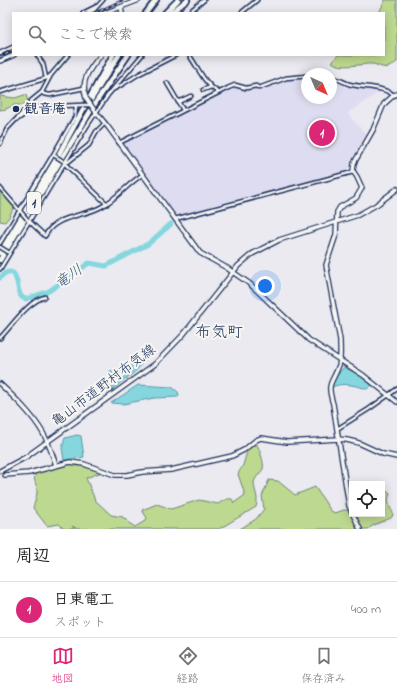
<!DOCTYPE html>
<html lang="ja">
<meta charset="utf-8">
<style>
:root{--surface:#fff;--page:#f2f2f2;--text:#222;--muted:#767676;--line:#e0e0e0;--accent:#db2777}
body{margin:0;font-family:"Indie Flower","Klee One",sans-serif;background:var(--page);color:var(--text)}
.controls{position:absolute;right:12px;bottom:12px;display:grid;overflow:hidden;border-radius:0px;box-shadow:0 2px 10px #0003}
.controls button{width:36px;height:36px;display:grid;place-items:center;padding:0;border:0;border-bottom:1px solid var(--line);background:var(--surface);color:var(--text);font:20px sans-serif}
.compass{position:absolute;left:301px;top:68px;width:36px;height:36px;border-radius:50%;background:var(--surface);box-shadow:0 2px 10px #0003;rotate:136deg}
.you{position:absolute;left:265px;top:286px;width:14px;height:14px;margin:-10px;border:3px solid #fff;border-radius:50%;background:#1a73e8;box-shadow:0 0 0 6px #1a73e833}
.badge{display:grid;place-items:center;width:26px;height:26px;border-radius:50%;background:var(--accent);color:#fff;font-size:13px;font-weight:700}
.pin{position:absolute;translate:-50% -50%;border:2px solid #fff;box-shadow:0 1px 4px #0006}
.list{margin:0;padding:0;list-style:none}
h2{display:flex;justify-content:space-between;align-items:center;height:52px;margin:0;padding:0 16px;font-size:17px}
h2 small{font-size:13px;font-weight:400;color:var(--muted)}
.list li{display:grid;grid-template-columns:26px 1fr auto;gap:12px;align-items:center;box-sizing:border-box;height:56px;padding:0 16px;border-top:1px solid var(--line)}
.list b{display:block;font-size:15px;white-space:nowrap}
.list p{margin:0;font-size:13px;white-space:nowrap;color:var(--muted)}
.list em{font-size:13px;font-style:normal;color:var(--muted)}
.icon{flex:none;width:22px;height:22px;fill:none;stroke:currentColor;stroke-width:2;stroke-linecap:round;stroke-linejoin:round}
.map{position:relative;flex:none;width:397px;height:529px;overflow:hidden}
.search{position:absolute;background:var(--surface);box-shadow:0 2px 10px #0003;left:12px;right:12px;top:12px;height:44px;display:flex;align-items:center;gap:10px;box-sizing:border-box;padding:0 14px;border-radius:0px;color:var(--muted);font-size:15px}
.sheet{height:108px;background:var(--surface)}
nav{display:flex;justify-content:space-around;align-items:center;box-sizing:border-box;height:56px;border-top:1px solid var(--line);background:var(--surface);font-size:11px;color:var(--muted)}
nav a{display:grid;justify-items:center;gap:2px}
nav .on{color:var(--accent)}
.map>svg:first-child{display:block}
</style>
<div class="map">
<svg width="397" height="529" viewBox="0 0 397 529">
<rect width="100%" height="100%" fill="#ebeaf1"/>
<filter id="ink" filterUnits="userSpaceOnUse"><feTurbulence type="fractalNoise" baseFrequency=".025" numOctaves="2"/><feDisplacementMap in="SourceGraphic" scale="8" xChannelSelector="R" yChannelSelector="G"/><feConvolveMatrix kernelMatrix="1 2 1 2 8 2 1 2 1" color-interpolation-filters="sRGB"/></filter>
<g filter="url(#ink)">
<path fill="#dedcf0" d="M307,76v22h24v-19h2l18,6 30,6 -33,22 7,10 13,12 -18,27 -1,9 -172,46 -3,-1 -51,-71 1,-3 85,-44 26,-12 11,3 9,-2 2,3 29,-11z"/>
<path fill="#bdd88f" stroke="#6c8476" d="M385,0h12v62c-2,1 -5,4 -8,5 -5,2 -11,-2 -16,-3 -11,-1 -32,6 -41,-2l6,-7h46v-42h-5z
M24,95h2l2,6 -4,4h-10l-8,4 -6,1v-14l15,2z
M0,190l14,17 -5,10 -4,5 -5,-1z
M256,443c3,4 9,21 7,26 -3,5 -7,7 -9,13 0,6 2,10 3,16 0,3 0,6 -1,9l-37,22h-143v-1l-4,-2 3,3h-11l-5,-5 -12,2 -14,-18c1,-5 4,-11 4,-16 1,-8 -7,-13 1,-21l31,-7h7l26,8 -16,6 9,22 16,15 12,2 6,6 6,4 10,-6 2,-3 -5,-8 15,-6 14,5 28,-9 19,4c4,-3 9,-6 14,-5l2,4 11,-8 -7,-21c1,-3 4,-6 5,-9 3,-8 3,-18 13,-22z
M269,480l9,1 17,14 20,-8 16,24 4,2 9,-3 8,1v3h30v-21l4,-4 4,4c-3,8 -1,13 3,20l-1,4c-8,5 -17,6 -24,12h-128l16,-10 8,-10 -2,-13z"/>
<path fill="#85d7dd" stroke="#5b94aa" d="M137,359l5,3c-4,12 -22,18 -30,29l-2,-20 16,-2z
M344,367l15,8 13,10 -5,4c-9,-3 -27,-8 -36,-1l4,-10z
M138,385l34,2 6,5 1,3 -1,2 -24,1 -31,6 -12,-1z
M77,435l4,1 3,21 -20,3 -2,-12 3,-10z"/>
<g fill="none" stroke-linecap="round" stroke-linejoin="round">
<path stroke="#85d7dd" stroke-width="5" d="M0,278c3,-4 7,-8 13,-5 7,8 3,25 13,26l23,-8 40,-28 17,3 42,-22 23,-20"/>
<g stroke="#1b2f5e" stroke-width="5.5">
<path id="street" d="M83,13l14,-7
M88,13l6,-3 9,-10
M188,13l16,-13
M241,13l16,-13
M0,53l13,-6
M37,55l6,9 3,14
M189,55c9,12 15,29 29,37
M331,78c7,0 12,4 18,6 14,4 33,2 45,11
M167,83l16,27
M114,89l9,-5 16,-10 37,-19
M203,90l8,-3
M0,92l47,-14 4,-3
M42,92l2,2 6,1 34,-7
M178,102l13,-6
M18,119l17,-12 48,-2
M119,143l109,-55 7,-3 11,3 10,-2 3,2 27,-10 21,-2
M0,144l7,-15 19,-20 5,-8 11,-9 9,-17 17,-20
M64,163l43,41
M65,163l3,-1 21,-17 7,-13 9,-9
M0,188l21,24
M175,219l178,-47
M28,220l17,16c10,-21 38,-19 56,-29 15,-8 27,-23 41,-32
M0,243l53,-88 22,-38 1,-11
M0,269l87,-143 21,-31 34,-40
M0,338c12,-12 28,-37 45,-41
M337,429l32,-20 28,-20"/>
</g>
<g stroke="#1b2f5e" stroke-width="6">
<path id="secondary" d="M121,7l1,6
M105,13l34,-13
M0,61l14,-6
M86,98c-6,-18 4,-30 15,-43
M95,111l13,16 92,126 27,15 23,16 59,56 54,35 34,27
M0,384c16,15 32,30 43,49 6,10 9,21 13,32
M0,471l26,-14 129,-93 28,-29 55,-69 14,-12 27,-14 79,-25 18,-10 21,-16
M5,475l24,-2 41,-11 14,2 31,11h12l15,-3 29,-2 61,-14 12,-6 12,-10 5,-2 26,4 51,-3 9,1 12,3 24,11 14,3
M360,529l-11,-23 -16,-102c-7,-23 -1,-19 6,-39 2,-7 1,-17 1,-25l-14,-75 10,-30 1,-23 3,-5 16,-9 6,-10 -5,-11 -4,-6 1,-8 19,-33 11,-26 10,-9 3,-1"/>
</g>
<g stroke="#1b2f5e" stroke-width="8">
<path id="highway" d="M146,13l10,-13
M165,13l13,-13
M171,13l16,-13
M90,101l29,-46
M0,253l54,-90 59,-108
M0,260l96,-158 32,-47"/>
</g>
<use href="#street" stroke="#f6f6f2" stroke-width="2.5"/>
<use href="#secondary" stroke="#f6f6f2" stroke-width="3.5"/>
<use href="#highway" stroke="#f6f6f2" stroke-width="4.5"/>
<g stroke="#1b2f5e" stroke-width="2.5">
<path id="rail" d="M95,13l28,-13
M0,57l13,-6"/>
</g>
<use href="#rail" stroke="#f6f6f2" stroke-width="1" stroke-dasharray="3" stroke-linecap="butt"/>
<g stroke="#1b2f5e" stroke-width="5.5" stroke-linecap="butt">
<path id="street-bridge" d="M83,105h7
M55,156l8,5
M21,212l6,7
M0,247l8,5"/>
</g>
<g stroke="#1b2f5e" stroke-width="6" stroke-linecap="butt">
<path id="secondary-bridge" d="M86,98l9,13"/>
</g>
<use href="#street-bridge" stroke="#f6f6f2" stroke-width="2.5"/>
<use href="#secondary-bridge" stroke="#f6f6f2" stroke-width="3.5"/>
</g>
</g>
<circle fill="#1b2f5e" stroke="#f6f6f2" stroke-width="1.5" cx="16" cy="109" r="4"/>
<g text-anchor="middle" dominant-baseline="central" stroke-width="4" stroke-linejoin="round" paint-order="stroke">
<rect fill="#f6f6f2" stroke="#5d6b8a" stroke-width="1" x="27" y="192" width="14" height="22" rx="3"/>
<g font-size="13" font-weight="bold" fill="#1b2f5e">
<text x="34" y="203">1</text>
</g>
<g font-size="14" font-weight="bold" fill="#1b2f5e" stroke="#f6f6f2" text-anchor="start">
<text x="24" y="109">観音庵</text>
</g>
<g font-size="14" fill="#1b2f5e" stroke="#f6f6f2">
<text transform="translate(104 386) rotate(-37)">亀山市道野村布気線</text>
</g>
<g font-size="15" font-style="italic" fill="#36597e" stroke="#f6f6f2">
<text transform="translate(69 277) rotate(-35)">竜川</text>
</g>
<g font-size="16" fill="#1b2f5e" stroke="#f6f6f2">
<text x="219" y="333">布気町</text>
</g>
</g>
</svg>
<div class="controls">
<button><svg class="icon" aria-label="locate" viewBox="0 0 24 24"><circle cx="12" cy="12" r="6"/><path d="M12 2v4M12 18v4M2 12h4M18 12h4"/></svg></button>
</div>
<svg class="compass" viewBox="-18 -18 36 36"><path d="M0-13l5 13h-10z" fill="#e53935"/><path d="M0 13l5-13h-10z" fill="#767676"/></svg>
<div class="you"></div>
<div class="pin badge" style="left:322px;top:133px">1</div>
<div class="search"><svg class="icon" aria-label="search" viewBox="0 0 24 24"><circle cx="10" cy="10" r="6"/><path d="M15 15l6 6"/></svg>ここで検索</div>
</div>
<section class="sheet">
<h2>周辺<small></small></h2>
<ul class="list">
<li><span class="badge">1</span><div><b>日東電工</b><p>スポット</p></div><em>400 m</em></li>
</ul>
</section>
<nav>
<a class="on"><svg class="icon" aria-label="map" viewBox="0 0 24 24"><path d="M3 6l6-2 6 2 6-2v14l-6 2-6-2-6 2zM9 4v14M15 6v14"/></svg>地図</a>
<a><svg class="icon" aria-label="directions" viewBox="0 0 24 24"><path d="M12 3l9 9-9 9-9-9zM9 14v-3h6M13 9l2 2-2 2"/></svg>経路</a>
<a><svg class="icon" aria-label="saved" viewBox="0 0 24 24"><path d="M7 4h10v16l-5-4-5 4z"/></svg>保存済み</a>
</nav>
